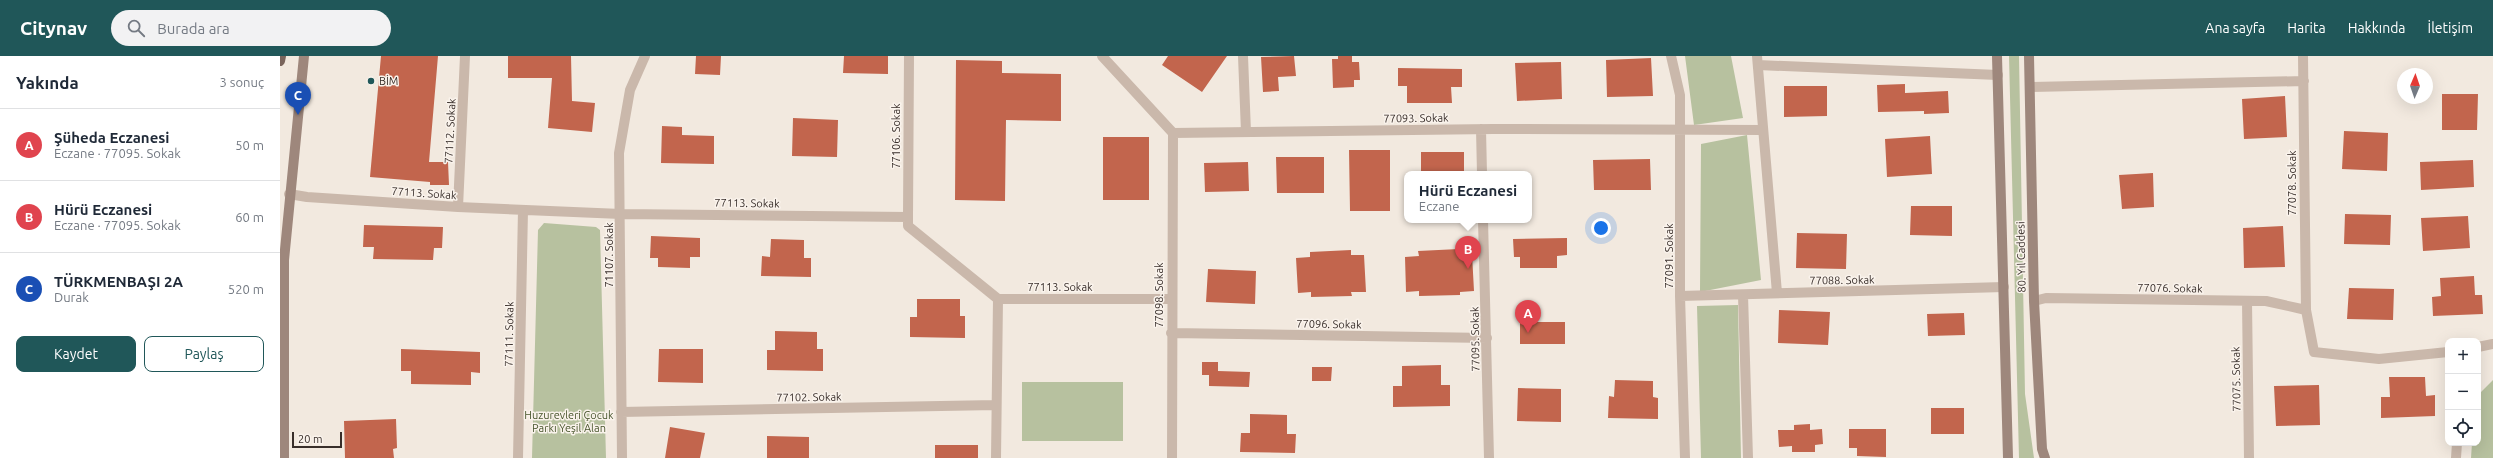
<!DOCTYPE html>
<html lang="tr">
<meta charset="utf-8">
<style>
:root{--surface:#fff;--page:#f2f2f3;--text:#1f2937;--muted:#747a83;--line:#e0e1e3;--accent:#205759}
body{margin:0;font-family:Ubuntu,sans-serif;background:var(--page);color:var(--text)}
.controls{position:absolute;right:12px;bottom:12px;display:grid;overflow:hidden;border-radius:8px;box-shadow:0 4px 16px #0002}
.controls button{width:36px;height:36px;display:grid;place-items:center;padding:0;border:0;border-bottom:1px solid var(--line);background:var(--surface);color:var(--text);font:20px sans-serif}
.compass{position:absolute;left:2117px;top:12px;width:36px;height:36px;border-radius:50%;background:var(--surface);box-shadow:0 4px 16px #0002;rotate:2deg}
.scale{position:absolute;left:12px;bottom:10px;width:50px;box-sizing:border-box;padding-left:4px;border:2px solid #382e2a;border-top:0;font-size:11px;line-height:14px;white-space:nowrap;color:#382e2a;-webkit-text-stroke:3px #faf3ec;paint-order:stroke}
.you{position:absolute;left:1321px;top:172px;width:14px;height:14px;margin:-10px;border:3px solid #fff;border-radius:50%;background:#1a73e8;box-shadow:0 0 0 6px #1a73e833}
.badge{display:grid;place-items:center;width:26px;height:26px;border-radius:50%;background:var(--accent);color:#fff;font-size:13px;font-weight:700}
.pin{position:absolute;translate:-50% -33px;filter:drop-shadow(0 1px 2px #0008)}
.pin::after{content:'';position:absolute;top:21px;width:14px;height:12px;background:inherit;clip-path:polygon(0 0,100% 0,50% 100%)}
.popup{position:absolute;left:1124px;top:115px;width:128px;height:52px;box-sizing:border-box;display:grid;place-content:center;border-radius:8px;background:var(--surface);filter:drop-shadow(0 1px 3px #0005);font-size:13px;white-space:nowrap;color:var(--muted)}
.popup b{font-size:15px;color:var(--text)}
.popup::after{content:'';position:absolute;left:50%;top:100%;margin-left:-8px;border:8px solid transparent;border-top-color:var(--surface)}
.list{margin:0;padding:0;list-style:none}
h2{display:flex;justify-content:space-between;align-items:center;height:52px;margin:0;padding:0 16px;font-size:17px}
h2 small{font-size:13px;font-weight:400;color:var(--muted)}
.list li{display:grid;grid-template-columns:26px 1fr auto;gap:12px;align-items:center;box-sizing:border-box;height:72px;padding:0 16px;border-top:1px solid var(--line)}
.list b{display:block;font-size:15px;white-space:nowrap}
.list p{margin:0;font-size:13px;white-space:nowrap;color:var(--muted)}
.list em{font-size:13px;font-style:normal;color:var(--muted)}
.actions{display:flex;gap:8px;padding:12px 16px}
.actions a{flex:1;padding:9px 0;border:1px solid var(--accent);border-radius:8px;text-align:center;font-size:14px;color:var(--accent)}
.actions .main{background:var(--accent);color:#fff}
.icon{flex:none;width:22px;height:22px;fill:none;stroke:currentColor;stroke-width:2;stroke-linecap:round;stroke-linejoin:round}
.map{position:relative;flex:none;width:2213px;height:402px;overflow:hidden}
header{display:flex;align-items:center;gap:24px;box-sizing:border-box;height:56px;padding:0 20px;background:var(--accent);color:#fff}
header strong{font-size:19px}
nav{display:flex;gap:22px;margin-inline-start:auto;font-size:14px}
.search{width:280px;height:36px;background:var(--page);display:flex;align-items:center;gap:10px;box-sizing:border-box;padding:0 14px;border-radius:22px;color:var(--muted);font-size:15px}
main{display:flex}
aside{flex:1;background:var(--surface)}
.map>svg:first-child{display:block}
</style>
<header>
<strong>Citynav</strong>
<div class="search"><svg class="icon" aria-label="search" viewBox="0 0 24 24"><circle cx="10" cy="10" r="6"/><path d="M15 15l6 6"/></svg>Burada ara</div>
<nav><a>Ana sayfa</a><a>Harita</a><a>Hakkında</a><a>İletişim</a></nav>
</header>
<main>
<aside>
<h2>Yakında<small>3 sonuç</small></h2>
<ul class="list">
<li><span class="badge" style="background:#e0444e">A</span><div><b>Şüheda Eczanesi</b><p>Eczane · 77095. Sokak</p></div><em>50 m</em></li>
<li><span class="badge" style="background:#e0444e">B</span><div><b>Hürü Eczanesi</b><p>Eczane · 77095. Sokak</p></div><em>60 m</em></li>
<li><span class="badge" style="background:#1a4fb4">C</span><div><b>TÜRKMENBAŞI 2A</b><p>Durak</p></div><em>520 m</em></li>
</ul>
<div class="actions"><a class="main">Kaydet</a><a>Paylaş</a></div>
</aside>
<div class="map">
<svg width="2213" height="402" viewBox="0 0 2213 402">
<rect width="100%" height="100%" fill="#f2e9df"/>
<path fill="#b7c19f" d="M1405,0h46l12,62 -49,7z
M1729,0h10l6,338 9,64h-15z
M1467,79l14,145 -61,12 1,-148z
M264,167l52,4 4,3 6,228h-74l6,-228z
M1458,249l3,153h-40l-4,-152z
M2213,324v78h-22l1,-15h6v-48z
M742,326h101v59h-101z"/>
<path fill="#c2654d" d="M101,0h57l-9,106h19l1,23h-19v-3l-60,-5z
M228,0h63l1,45 23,2 -3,29 -44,-4 4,-50h-44z
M416,0h25l-1,19 -25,-1z
M564,0h44v18l-45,-1z
M888,0h59l-25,36 -40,-27z
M1014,0l2,20 -18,1 1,14 -16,1 -2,-35z
M1058,0h14v6h7l1,18h-6v7l-21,1 -1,-29h6z
M1371,2l2,38 -46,1 -1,-37z
M676,4l46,1v12l59,1v47l-55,-1 -1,81 -50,-1z
M1281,6l1,37 -45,2 -2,-38z
M1118,12l64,1v18h-11l1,16h-45v-17h-9z
M1625,28v9l43,-2 1,22 -25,1v-3l-46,1 -1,-27z
M1504,30h43v30l-43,1z
M2162,38h36l-1,36h-35z
M2005,40l2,41 -43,2 -2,-40z
M513,62l45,2 -1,37 -45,-1z
M382,70l20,1v8l32,1v28l-53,-1z
M2064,75l44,2 -1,38 -45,-2z
M1650,80l2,38 -45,3 -2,-38z
M823,81h46v63h-46z
M1069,94h41v61h-40z
M1141,96h43v22h-43z
M996,101h48v36h-47z
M1370,103l1,31h-57l-1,-30z
M2193,104l1,27 -53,3 -1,-28z
M968,106l1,29 -44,1 -1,-29z
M1873,117l1,34 -32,2 -3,-34z
M1631,150h41v30l-42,-1z
M2065,158l46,1 -1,30 -46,-1z
M2188,160l2,32 -47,3 -2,-33z
M84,169l79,2 -1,21h-8l-1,12 -60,-1 1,-12h-11z
M2003,170l2,41 -41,1 -1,-40z
M1517,177l50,1 -1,35 -50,-1z
M371,180l49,2v19h-10v11l-32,-1v-9h-8z
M1287,182v17l-10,1v12h-37v-11h-6l-1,-18z
M491,183l33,1v18h7v19l-50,-1 1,-20 8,1z
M1179,193v5h13l2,37 -14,1v3l-41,1v-5l-13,1 -1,-35 14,-1 -1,-5z
M1071,194v5h13l2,37h-15l1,4 -41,1v-5l-13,1 -2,-35 14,-1v-5z
M928,213l48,2 -1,33 -49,-2z
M2194,220l1,19h7l1,19 -50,2 -1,-19 9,-1 -1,-18z
M2069,232l45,1 -1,31 -46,-1z
M637,243h43v17h5v22l-55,-1v-20h7z
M1499,254l51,2 -2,33 -50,-2z
M1684,257l1,22 -37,1 -1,-22z
M1240,266h45v22h-45z
M495,275l42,1v17h6v22l-56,-1v-20h8z
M121,293l79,3v21l-9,-1v13l-60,-1v-13h-10z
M379,293h44v34l-45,-1z
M922,306h16v9l32,1 -1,15 -40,-1v-11h-7z
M1161,309v20h9v21l-57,1v-21h9v-20z
M1032,311h20l-1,14h-19z
M2109,321h36l1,19 9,-1v21l-54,2v-21h9z
M1335,324l38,1v16l5,1v21l-50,-1 1,-22 5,1z
M2039,329l1,40 -44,1 -2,-40z
M1238,332l43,1v33l-44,-1z
M1651,352h33v26h-33z
M970,358l37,1v19h9l-1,19 -55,-1 1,-19h9z
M116,363l1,29 -4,1 1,9h-49l-1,-37z
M1530,368v6l12,-1 1,15 -8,1v7h-23v-6l-13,1 -1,-17h16v-5z
M390,371l35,6 -5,25h-35z
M1569,373h37v28l-29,-1v-8h-8z
M487,380l42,1v21h-42z
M655,389h43v13h-43z"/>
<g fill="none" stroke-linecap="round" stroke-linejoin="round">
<path stroke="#cab8ab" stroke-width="10" d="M822,0l71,77 320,-4 270,1
M963,0l3,76
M1391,0l9,39v201l5,162
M1477,0l20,237
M2023,0l3,254 8,42 65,7 69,-7
M1478,9l240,10
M1750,31l274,-6
M1201,73l1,45
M9,138l18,3 151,10 163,7 287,3v9l90,73h173
M178,151l7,-151
M628,161l1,-161
M1203,164l6,238
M1463,239l5,163
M1400,240l324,-9
M1754,245l12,-3 220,3 40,9
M1967,245l2,157
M891,277l316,5
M2198,291l15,-3
M341,356l375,-7
M238,402l5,-248
M342,402l-3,-305 11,-63 15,-34
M716,402l2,-159
M892,402l1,-325
M2176,402l1,-15"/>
<path stroke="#9e877c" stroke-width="10" d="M1717,0l11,402
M1749,0l5,245 8,148 3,9
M4,402v-198l20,-204"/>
<path stroke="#7a655c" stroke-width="10" d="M0,5l1,-5"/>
</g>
<circle fill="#205759" stroke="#faf3ec" stroke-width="1.5" cx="91" cy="25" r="4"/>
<g text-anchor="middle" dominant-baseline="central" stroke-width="3" stroke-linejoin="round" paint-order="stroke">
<g font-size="11" fill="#382e2a" stroke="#faf3ec" text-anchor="start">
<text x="99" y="25">BİM</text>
</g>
<g font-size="11" fill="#382e2a" stroke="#faf3ec">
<text transform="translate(1136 62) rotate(-1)">77093. Sokak</text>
<text transform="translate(170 75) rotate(-87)">77112. Sokak</text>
<text transform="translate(616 80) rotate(-90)">77106. Sokak</text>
<text transform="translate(2012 127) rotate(-90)">77078. Sokak</text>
<text transform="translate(144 137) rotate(4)">77113. Sokak</text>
<text transform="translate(467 147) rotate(1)">77113. Sokak</text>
<text transform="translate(329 199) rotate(-90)">71107. Sokak</text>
<text transform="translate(1389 200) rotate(-90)">77091. Sokak</text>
<text transform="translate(1741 201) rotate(-91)">80. Yıl Caddesi</text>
<text transform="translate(1562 224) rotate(-1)">77088. Sokak</text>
<text x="780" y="231">77113. Sokak</text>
<text transform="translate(1890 232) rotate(1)">77076. Sokak</text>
<text transform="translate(879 239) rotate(-90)">77098. Sokak</text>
<text transform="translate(1049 268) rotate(1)">77096. Sokak</text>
<text transform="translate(229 278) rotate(-89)">77111. Sokak</text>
<text transform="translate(1195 283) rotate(-91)">77095. Sokak</text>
<text transform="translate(1956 323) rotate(-91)">77075. Sokak</text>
<text transform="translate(529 341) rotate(-1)">77102. Sokak</text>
</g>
<g font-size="11" fill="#49562e" stroke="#faf3ec">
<text x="289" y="359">Huzurevleri Çocuk<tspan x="289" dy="13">Parkı Yeşil Alan</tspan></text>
</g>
</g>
</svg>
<div class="controls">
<button>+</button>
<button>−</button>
<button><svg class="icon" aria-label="locate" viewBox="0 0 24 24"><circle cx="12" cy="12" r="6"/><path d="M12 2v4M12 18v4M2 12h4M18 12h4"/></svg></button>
</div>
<svg class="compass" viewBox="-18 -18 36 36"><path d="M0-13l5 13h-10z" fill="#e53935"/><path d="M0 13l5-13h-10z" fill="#747a83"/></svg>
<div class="scale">20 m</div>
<div class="you"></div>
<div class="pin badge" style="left:1248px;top:277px;background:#e0444e">A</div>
<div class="pin badge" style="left:1188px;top:213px;background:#e0444e">B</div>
<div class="popup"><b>Hürü Eczanesi</b>Eczane</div>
<div class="pin badge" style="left:18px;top:59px;background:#1a4fb4">C</div>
</div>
</main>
